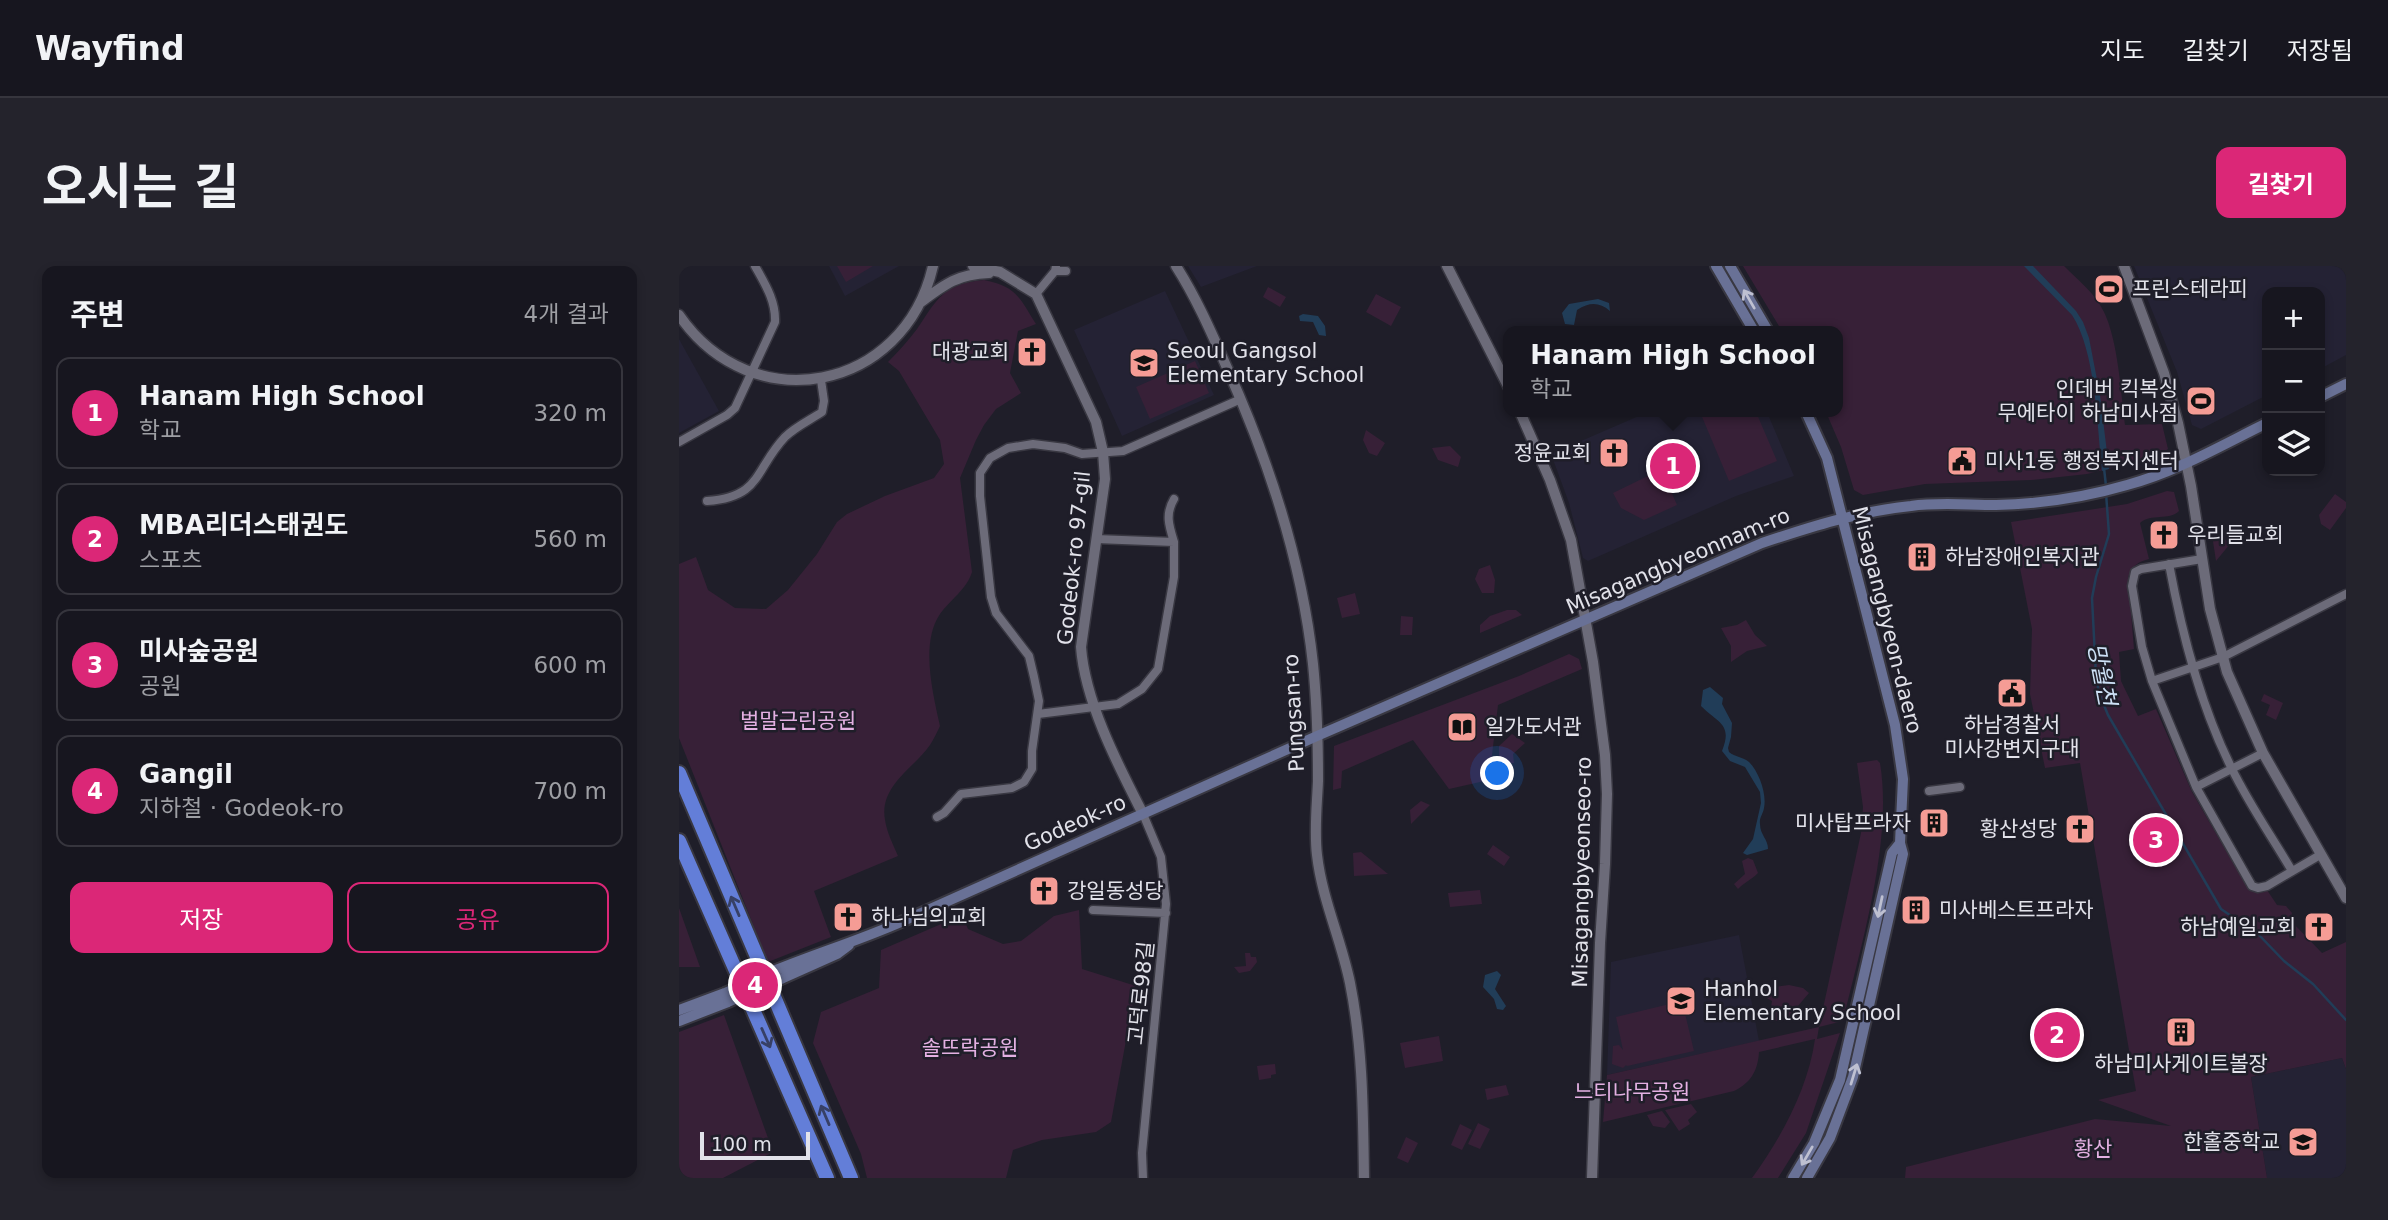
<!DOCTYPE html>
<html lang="ko">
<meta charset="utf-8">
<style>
:root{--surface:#17161f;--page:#24232c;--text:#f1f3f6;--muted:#9e9fa4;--line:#36353d;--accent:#db2777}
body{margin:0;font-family:"DejaVu Sans","Noto Sans KR",sans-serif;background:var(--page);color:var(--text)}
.controls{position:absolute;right:21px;top:21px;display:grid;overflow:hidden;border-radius:14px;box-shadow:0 4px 10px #0003}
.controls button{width:63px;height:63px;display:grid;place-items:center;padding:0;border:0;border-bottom:2px solid var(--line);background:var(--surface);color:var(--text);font:35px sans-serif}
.scale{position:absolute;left:21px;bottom:18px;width:110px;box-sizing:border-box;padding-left:7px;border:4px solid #e2e2ea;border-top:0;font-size:19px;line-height:24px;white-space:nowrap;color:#e2e2ea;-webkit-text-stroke:5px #1f1e29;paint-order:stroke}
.you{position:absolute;left:819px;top:508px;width:24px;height:24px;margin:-18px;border:5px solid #fff;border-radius:50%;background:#1a73e8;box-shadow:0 0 0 10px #1a73e833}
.badge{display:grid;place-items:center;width:46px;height:46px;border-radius:50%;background:var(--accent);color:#fff;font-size:23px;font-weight:700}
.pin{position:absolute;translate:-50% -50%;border:4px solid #fff;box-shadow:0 2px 7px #0006}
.popup{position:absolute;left:824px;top:60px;width:340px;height:91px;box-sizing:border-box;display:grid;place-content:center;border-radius:14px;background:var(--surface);filter:drop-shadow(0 2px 5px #0005);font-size:23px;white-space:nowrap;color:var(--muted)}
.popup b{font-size:26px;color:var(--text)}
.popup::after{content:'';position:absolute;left:50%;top:100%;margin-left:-14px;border:14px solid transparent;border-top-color:var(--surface)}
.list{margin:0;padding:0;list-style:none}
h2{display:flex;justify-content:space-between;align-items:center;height:91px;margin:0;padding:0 28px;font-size:30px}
h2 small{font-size:23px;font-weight:400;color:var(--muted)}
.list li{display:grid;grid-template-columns:46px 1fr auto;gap:21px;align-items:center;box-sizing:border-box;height:112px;margin:0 14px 14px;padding:0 14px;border:2px solid var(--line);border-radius:14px}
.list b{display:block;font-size:26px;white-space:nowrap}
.list p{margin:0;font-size:23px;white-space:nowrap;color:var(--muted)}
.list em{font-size:23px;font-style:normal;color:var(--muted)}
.actions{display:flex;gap:14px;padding:21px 28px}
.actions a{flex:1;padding:16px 0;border:2px solid var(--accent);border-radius:14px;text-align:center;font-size:24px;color:var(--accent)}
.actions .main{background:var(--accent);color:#fff}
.icon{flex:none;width:38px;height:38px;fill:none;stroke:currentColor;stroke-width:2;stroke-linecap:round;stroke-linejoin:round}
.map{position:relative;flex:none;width:1667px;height:912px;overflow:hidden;border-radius:14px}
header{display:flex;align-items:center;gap:42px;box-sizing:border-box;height:98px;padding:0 35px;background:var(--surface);border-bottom:2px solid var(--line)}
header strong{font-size:33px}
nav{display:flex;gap:38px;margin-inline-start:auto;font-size:24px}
.intro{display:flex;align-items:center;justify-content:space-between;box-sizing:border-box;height:168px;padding:0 42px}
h1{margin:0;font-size:49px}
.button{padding:18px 32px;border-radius:14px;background:var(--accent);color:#fff;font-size:24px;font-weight:700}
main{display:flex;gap:42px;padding:0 42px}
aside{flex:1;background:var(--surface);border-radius:14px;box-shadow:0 4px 10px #0003}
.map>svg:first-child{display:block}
</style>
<header>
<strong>Wayfind</strong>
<nav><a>지도</a><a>길찾기</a><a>저장됨</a></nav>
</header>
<div class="intro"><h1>오시는 길</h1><a class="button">길찾기</a></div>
<main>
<aside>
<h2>주변<small>4개 결과</small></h2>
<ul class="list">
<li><span class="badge">1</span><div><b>Hanam High School</b><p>학교</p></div><em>320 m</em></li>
<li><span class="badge">2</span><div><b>MBA리더스태권도</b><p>스포츠</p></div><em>560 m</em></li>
<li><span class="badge">3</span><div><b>미사숲공원</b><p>공원</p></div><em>600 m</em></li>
<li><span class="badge">4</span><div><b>Gangil</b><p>지하철 · Godeok-ro</p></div><em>700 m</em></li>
</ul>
<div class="actions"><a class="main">저장</a><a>공유</a></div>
</aside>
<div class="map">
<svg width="1667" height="912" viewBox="0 0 1667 912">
<rect width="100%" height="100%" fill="#1f1e29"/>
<path fill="#242234" d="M150,0h70l-54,30z
M509,0h69l-56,21z
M1455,0h212v89l-26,14v-77h-53v103l-66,34 -9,-4 -15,-53z
M486,25l49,104 -92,41 -48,-106z
M0,73l40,72 -40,22z
M969,146h119l27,64 -58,20 -148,65 -5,-3 -14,-55 -18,-49z
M1060,669l20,106 -152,34 4,-113z
M1663,792l4,11v109h-79l-16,-101z"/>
<path fill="#372037" d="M158,0h36l-27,16z
M1064,0h321c14,14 31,27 40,46 14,29 17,81 21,113l37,-1 6,25 -14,9 -67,16 -56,6 -106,4 -62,11 -9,-5 -13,-43 -15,-35h11v-81h-55z
M305,14c33,7 35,17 52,44l-18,7 -8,42 11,20 -25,16 -12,16 -8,15 -16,38 12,94c-5,17 -22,28 -32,42 -20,29 -7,80 0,112 -3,6 -6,13 -10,19 -17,24 -51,41 -45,75 2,13 8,24 13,36l-84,35 17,46 -63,25 -89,-224v-174l17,-7 12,33 27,18 31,1 22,-19 29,-36 20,-32 10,-8 38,-18 49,-18 10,-14 -4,-24 -41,-69 -11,-9c10,-10 20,-21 29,-33 21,-31 26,-45 67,-49z
M589,21l18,10 -6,10 -17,-10z
M697,28l25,13 -10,19 -25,-14z
M516,95l14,32 -59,26 -14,-32z
M1021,146h56l21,49 -48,20z
M687,164l19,13 -8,13 -8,-3 -6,-13z
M771,180l11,11 -3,10 -20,-7 -6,-12z
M975,207l3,5 7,-3 13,30 -33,15 -23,-12 -8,-15z
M1488,225l7,1 5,19c-10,10 -28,2 -39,12l9,36c-12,3 -16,7 -21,18l6,72 -15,3 2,29 17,35 18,-7 36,83 55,95 9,4 11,-1 10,15 9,1 6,7 -1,8 31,32 24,-11v127l-4,-11 -91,19 16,101h-362l1,-11 189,-48 76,7 -73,-26 38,-9 -56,-328 -35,5 -15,-74 2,-65 -21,-107 116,-18z
M1656,228l11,8v6l-16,22 -9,-6 -2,-9z
M1538,266l13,12 -14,17 -4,-26h4z
M811,299l5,15 -1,13h-12l-7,-14 4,-10z
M676,327l5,21 -18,4 -5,-20z
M828,344h9l6,5 -42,18v-8l10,-9z
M722,350l12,1 -1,18h-12z
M1067,354l9,15 12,11 -20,5 -16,11v-16l-10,-18 16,-3z
M890,388l10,5 3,10 -84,36 -9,75 -40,9 -36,-49 -71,31 -1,17 -8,2 1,-44 185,-70z
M1585,428l19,9 -7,17 -10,-5 4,-10 -9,-4z
M833,468l13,9 -12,11 1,9h-15v-17z
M1198,494l3,3c13,78 -19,182 -37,258l-24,6 -2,12 23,-6 -34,100 -28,45h-26c29,-40 56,-89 63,-139l-56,13c-1,18 -8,31 -25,39l-131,31 4,-47 212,-48 42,-194 2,-26 -6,-44z
M742,535l9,4 -19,19 -1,-14z
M814,579l17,12 -6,9 -17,-12z
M682,586l27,22 -34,2 -1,-23z
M1069,592l5,2 5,13c-7,7 -13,9 -20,16l-4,-5 11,-10 -3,-13z
M801,624l2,14 -32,3 -2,-14z
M0,642l21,59h-21z
M400,644l3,59 54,17 -25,136 -15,10 -54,8 -29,10 -7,28h-139l-6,-24 -48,-111 8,-31 58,-24 2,-38 81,-35 6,14 35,15 18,-3 33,-25z
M566,687h5l1,4h5l1,5 -7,9 -11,2 -5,-6 12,-1z
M1110,719l14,3 6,5 -23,27 -10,1 -7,-2 3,-18 -7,-4 1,-6 7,-4z
M1003,735l12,50 -67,15 -1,-1 -3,3 -11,-4 1,-18 6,-1 4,5 -7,-33z
M45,749l49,137 -50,26h-44v-146z
M760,770l4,25 -38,7 -5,-25z
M596,798l1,10 -5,1v3l-12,2 -2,-14z
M827,819l3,10 -22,5 -2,-11z
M1012,838l6,8 -9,8 2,4 -11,7 -14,-21z
M983,845l8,11 -5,6 -12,-2 -6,-11z
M799,857l12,6 -10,20 -12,-5z
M781,858l12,6 -10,20 -11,-5z
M727,871l12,6 -10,20 -11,-5z"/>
<path fill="#213d58" d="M1345,0h9l43,45 7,11 6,16 11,57 9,74 -7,2c-5,-45 -6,-119 -30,-156z
M919,33l11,4 1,8c-11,-9 -20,-9 -33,-1l-3,15 -9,-1 -3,-11 7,-9z
M624,48l15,2 7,10 1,10 -7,-1 -6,-13 -13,-1 -1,-5z
M1031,421l13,11 -1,6 10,19 -1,14 -3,11 1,4c6,5 14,5 20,10 10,10 18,32 15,46 -1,6 -5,10 -4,16 0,11 8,15 8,25l-21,6 -4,-2 10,-14 8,-36 -1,-11 -15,-25 -15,-6 -8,-10c11,-27 -4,-28 -21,-45l2,-16z
M818,705l4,4 -6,14 11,17 -3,4 -6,-1 -3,-10 -11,-12 2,-12z"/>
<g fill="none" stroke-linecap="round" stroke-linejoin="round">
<path stroke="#213d58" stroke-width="2.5" d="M1425,202l2,18
M1427,227l3,41 -13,43 -4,21 4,78 3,17 9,22 113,194 38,26 25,26 29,23 33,36"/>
<g stroke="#393842" stroke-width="11">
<path id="minor" d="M376,5h11
M357,28l19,-23 1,-5
M0,176l48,-27 8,-7 40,-86c1,-21 -10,-38 -20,-56
M495,233c-9,15 -5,27 0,43
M28,235c55,-4 47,-31 78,-64 10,-10 25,-17 37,-25l2,-11 -3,-21
M1523,293l-61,10 -6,3 -3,14 10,61 10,34 44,106 56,99 6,2 9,-2 53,-31
M1490,298c13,70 31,141 63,205 17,35 40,68 60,102
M1473,415l71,-24 123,-63
M359,448l80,-10 24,-15 16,-20 16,-92v-35l-78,-3
M1517,521l67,-34
M1250,525l31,-4
M464,548l18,43 5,47 -24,249 1,25
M258,551l7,-4 17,-19 51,-6 12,-6 8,-13v-18l7,-50 -5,-24 -5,-21 -33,-43 -5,-16 -11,-101v-23l10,-15 18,-10 25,-4 32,4 17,6 41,-3 118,-52
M414,644l73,3"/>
</g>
<g stroke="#393842" stroke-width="13">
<path id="tertiary" d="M294,0l27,6 36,22 60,128 7,30 2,27 -24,168c4,55 37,118 62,167
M497,0c21,33 36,68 52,104 42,94 74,192 85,294 4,39 5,78 5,117 -1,24 -4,49 -1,74 5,44 24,84 33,128 13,65 13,129 14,195
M768,0l62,122
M1445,0l40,107 14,50 13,63 19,123 17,63 36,81 83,145
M242,36c24,-18 37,-28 68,-29
M0,49c73,106 225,77 254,-49
M841,146l30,68 21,60 22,122 12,93 2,39 -2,70 -5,79 -8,235"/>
</g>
<g stroke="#393842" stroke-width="14">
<path id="secondary" d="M1037,0l38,65
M1051,0l38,65
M1641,131l26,-13
M1127,146l21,46 68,267 8,54 -3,64 3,11 -50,223 -23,61 -23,40
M97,704c42,-17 84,-30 125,-48l416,-186 445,-193c48,-16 98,-32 149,-37 28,-4 56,-1 85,-1 42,-1 90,-8 131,-20 49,-13 95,-40 140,-62
M102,713l56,-25 12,-9
M0,744l46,-17
M0,755l49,-19
M1114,912l21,-35 26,-63 52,-227 8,-10"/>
</g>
<g stroke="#393842" stroke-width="18">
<path id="motorway" d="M0,507l172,405
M0,575l148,337"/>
</g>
<use href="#minor" stroke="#6c6b79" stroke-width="8"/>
<use href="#tertiary" stroke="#6c6b79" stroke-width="10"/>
<use href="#secondary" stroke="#697196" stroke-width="10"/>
<use href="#motorway" stroke="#637ed8" stroke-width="14"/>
<g stroke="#393842" stroke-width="14" stroke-linecap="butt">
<path id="secondary-bridge" d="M46,727l51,-23
M49,736l53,-23"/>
</g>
<use href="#secondary-bridge" stroke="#697196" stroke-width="10"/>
</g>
<defs><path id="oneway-shaft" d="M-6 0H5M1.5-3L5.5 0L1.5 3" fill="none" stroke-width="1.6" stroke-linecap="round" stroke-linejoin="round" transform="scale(1.75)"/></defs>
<g stroke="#bec0d1">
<use href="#oneway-shaft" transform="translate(1070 33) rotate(-120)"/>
<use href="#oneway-shaft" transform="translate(1201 641) rotate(102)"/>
<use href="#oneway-shaft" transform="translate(1175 808) rotate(-73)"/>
<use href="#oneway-shaft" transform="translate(1128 890) rotate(120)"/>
</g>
<g stroke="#374066">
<use href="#oneway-shaft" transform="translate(56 640) rotate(-113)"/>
<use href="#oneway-shaft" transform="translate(87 772) rotate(66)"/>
<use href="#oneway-shaft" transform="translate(146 849) rotate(-113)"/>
</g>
<defs>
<g id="stadium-square" transform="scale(1.575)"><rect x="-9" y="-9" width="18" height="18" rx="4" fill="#f59c95" stroke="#1f1e29"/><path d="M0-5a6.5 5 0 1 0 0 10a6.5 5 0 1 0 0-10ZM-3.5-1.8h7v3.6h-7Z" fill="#111"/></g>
<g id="church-square" transform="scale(1.575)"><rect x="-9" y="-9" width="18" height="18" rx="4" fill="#f59c95" stroke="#1f1e29"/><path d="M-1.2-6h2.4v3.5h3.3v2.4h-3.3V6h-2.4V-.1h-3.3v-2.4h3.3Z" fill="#111"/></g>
<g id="school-square" transform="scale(1.575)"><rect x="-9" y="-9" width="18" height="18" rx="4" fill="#f59c95" stroke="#1f1e29"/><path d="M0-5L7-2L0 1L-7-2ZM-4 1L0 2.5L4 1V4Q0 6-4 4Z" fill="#111"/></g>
<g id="civic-square" transform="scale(1.575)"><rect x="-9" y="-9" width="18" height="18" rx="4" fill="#f59c95" stroke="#1f1e29"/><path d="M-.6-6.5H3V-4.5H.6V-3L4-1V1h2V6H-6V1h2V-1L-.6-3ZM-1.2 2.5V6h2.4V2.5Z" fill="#111"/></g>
<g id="building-square" transform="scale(1.575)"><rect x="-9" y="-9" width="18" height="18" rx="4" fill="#f59c95" stroke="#1f1e29"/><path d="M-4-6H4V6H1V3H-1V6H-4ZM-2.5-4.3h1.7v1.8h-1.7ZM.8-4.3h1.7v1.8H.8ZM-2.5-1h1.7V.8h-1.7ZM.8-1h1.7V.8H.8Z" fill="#111"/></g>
<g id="library-square" transform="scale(1.575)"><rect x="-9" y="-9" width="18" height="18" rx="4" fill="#f59c95" stroke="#1f1e29"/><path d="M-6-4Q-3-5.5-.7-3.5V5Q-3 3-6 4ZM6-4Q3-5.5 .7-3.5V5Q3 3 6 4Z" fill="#111"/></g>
</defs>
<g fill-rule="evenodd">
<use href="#stadium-square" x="1430" y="23"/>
<use href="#church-square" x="353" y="86"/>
<use href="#school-square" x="465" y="97"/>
<use href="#stadium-square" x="1522" y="135"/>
<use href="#church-square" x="935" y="187"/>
<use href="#civic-square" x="1283" y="195"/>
<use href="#church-square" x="1485" y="269"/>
<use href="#building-square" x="1243" y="291"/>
<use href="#civic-square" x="1333" y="427"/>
<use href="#library-square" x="783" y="461"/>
<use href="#building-square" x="1255" y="557"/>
<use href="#church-square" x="1401" y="563"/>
<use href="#church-square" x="365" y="625"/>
<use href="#building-square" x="1237" y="644"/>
<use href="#church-square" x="169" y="651"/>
<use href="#church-square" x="1640" y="661"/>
<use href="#school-square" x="1002" y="735"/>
<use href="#building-square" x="1502" y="766"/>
<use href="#school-square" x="1624" y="876"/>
</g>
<g text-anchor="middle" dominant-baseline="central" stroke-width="5" stroke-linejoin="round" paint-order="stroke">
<g font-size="21" fill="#e2e2ea" stroke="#1f1e29" text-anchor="start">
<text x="1453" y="23">프린스테라피</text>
<text x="488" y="85">Seoul Gangsol<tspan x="488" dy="24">Elementary School</tspan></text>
<text x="330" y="86" text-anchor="end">대광교회</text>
<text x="1499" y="123" text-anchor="end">인데버 킥복싱<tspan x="1499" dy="24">무에타이 하남미사점</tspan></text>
<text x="912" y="187" text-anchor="end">정윤교회</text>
<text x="1306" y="195">미사1동 행정복지센터</text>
<text x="1508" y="269">우리들교회</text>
<text x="1266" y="291">하남장애인복지관</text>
<text x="1333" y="459" text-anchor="middle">하남경찰서<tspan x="1333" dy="24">미사강변지구대</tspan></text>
<text x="806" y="461">일가도서관</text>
<text x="1232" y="557" text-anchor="end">미사탑프라자</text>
<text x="1378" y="563" text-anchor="end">황산성당</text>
<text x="388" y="625">강일동성당</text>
<text x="1260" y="644">미사베스트프라자</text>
<text x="192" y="651">하나님의교회</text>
<text x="1617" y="661" text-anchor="end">하남예일교회</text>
<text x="1025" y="723">Hanhol<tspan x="1025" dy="24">Elementary School</tspan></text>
<text x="1502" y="798" text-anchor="middle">하남미사게이트볼장</text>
<text x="1601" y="876" text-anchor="end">한홀중학교</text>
</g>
<g font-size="21" fill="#e2e2ea" stroke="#1f1e29">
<text transform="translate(395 292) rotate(-84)">Godeok-ro 97-gil</text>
<text transform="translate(999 295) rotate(-23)">Misagangbyeonnam-ro</text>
<text transform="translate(1208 354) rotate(76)">Misagangbyeon-daero</text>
<text transform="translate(615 447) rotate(-93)">Pungsan-ro</text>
<text transform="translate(396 557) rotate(-24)">Godeok-ro</text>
<text transform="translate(903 606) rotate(-89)">Misagangbyeonseo-ro</text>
<text transform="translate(462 727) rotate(-84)">고덕로98길</text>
</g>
<g font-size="21" fill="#e3b0e2" stroke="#1f1e29">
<text x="119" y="455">벌말근린공원</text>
<text x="291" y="782">솔뜨락공원</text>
<text x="953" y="826">느티나무공원</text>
<text x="1414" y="883">황산</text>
</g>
<g font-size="23" font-style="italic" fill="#cde1f6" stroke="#1f1e29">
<text transform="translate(1423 408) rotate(79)">망월천</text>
</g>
</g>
</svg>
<div class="controls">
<button>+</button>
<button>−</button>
<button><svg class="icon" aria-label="layers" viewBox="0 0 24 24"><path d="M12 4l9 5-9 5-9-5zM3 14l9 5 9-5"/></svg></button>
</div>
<div class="scale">100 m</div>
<div class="you"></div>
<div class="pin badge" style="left:994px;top:200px">1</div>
<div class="popup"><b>Hanam High School</b>학교</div>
<div class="pin badge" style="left:1378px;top:769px">2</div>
<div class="pin badge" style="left:1477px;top:574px">3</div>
<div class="pin badge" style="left:76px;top:719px">4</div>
</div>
</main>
